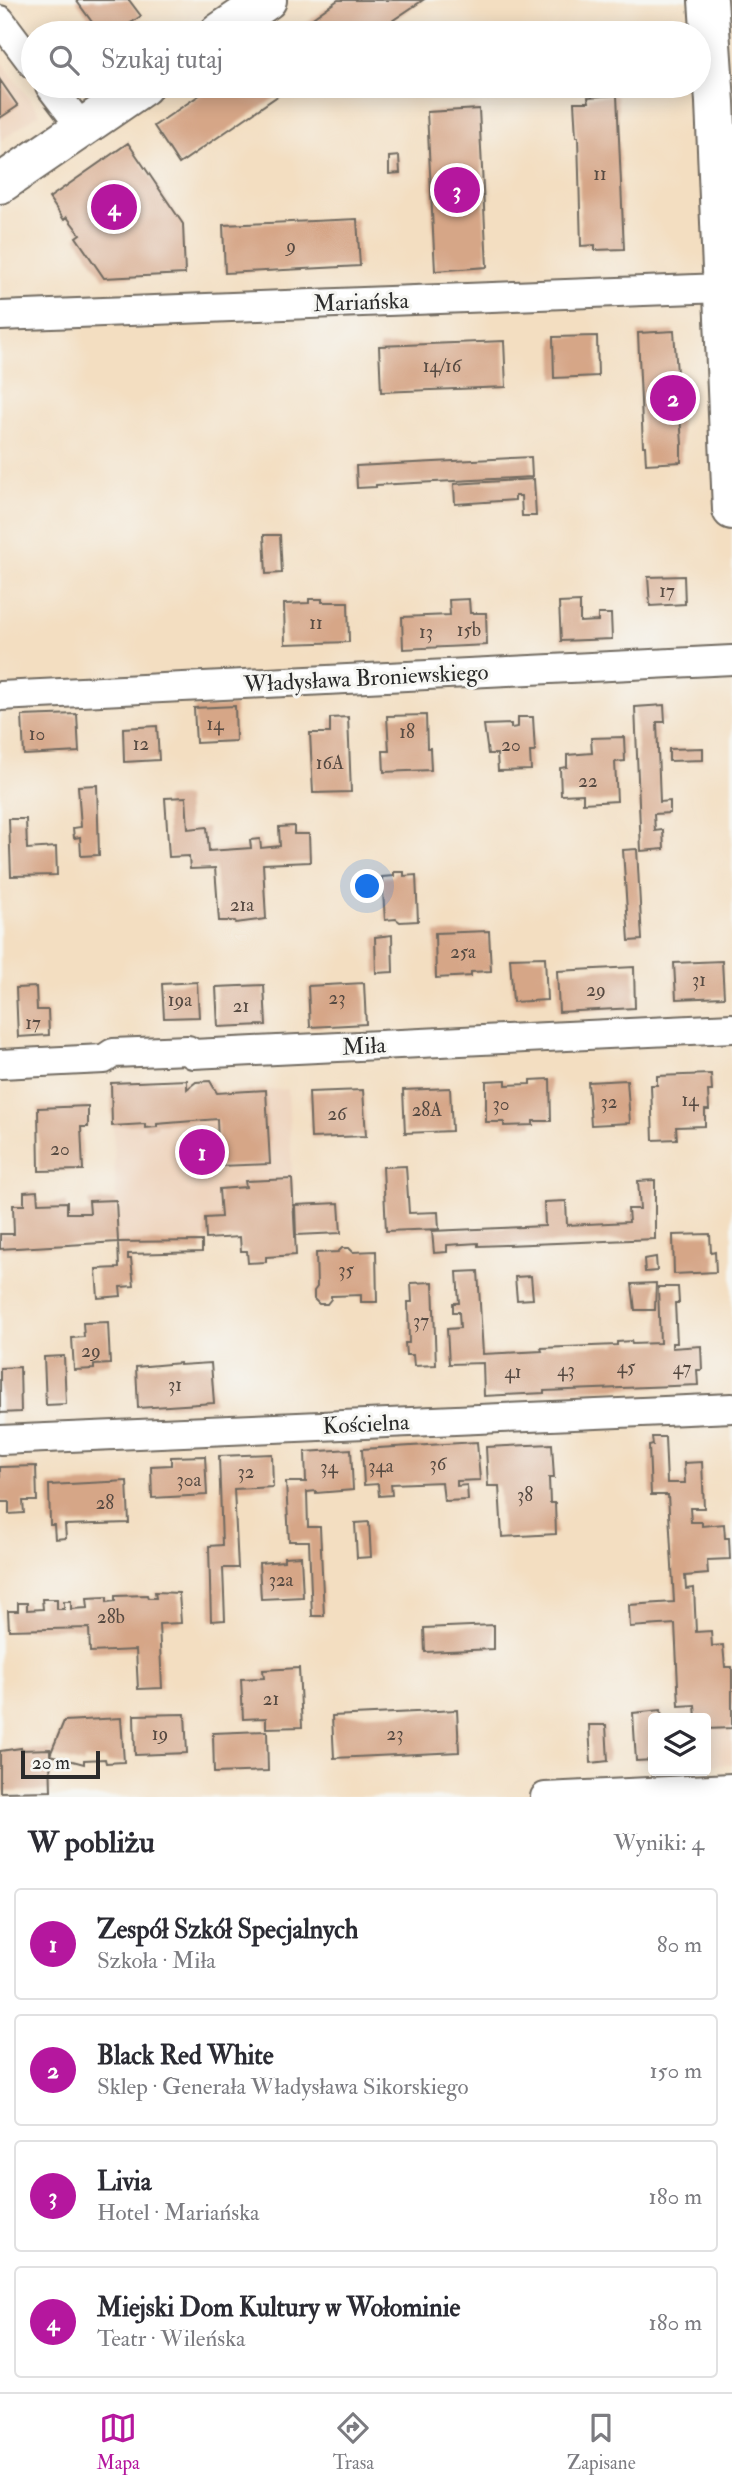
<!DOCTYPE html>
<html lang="pl">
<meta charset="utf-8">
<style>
:root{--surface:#fff;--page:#f7f7f7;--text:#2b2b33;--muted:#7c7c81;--line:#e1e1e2;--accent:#b5179e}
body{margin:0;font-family:"IM FELL Double Pica",serif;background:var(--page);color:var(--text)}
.controls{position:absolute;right:21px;bottom:21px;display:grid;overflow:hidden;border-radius:7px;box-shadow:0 4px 18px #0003}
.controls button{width:63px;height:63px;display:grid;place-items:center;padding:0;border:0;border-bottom:2px solid var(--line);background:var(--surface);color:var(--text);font:35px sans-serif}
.scale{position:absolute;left:21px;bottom:18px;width:79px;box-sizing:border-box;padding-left:7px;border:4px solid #2b2b2b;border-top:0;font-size:19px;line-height:24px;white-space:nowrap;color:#2b2b2b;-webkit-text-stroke:5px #f6f6f2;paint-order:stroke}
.you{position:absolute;left:368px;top:887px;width:24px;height:24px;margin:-18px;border:5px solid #fff;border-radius:50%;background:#1a73e8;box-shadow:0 0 0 10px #1a73e833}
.badge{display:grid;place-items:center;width:46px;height:46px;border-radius:50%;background:var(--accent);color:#fff;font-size:23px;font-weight:700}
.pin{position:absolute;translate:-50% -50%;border:4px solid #fff;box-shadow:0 2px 7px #0006}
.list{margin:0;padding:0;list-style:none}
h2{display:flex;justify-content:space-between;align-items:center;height:91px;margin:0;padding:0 28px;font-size:30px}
h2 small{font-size:23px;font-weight:400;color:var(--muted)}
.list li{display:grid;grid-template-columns:46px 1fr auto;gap:21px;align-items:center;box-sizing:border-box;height:112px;margin:0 14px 14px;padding:0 14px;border:2px solid var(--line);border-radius:7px}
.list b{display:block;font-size:26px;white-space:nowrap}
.list p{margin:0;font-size:23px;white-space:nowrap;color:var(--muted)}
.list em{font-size:23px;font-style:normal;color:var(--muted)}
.icon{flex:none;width:38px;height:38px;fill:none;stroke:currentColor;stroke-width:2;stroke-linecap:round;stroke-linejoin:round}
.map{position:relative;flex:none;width:732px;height:1797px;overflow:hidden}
.search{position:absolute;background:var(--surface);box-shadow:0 4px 18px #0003;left:21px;right:21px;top:21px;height:77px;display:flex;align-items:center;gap:18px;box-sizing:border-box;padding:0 24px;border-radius:38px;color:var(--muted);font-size:26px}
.sheet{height:595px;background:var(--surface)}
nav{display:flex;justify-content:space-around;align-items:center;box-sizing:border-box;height:98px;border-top:2px solid var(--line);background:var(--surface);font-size:19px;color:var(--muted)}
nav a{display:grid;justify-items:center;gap:4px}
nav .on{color:var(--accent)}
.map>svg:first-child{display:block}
</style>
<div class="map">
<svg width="732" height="1797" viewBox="0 0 732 1797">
<rect width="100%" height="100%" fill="#f6f6f2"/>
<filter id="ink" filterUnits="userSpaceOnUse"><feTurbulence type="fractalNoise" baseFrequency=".0143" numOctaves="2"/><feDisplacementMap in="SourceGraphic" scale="14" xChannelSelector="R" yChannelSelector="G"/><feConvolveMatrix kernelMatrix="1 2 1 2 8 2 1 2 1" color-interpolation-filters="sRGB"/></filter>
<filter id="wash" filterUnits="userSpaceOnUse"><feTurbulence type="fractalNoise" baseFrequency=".00686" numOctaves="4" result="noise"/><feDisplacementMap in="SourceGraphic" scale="28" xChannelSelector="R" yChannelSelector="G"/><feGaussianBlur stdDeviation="1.57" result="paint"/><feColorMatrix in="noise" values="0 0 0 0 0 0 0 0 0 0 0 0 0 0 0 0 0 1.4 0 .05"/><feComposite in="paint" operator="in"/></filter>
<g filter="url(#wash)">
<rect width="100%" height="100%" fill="#f3dec1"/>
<path fill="#eed2ba" d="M0,60l40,53 -40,28z
M187,1080v9h2l7,-7 14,-1 7,12 71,-4 7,147 -177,6 -7,-159z
M732,1667v97l-26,2v-48h-27l-1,-49z"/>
<g id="blocks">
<path fill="#d6a687" d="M76,0h53l12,16 -25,17h-16z
M338,0h85l-49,33h-65l-6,-8z
M0,80l18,26 -18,12z
M213,86h64l5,7 -103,71 -25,-38z
M617,95l7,154 -29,1v-5l-14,1 -3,-109h-2l-2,-35h15l-1,-5z
M479,109l8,158 -52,4 -8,-159z
M128,143l55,81 2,50 -81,4 -28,-41 4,-3 -13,-17 -3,3 -15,-22z
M399,156l1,17 -11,1v-17z
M357,219l3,47 -135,7 -2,-48z
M674,331l8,113 -1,1v17l-35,2 -1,-18h-2l-5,-113z
M597,336l1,40 -44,2 -1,-41z
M504,341l2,46 -125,5 -2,-46z
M531,457l1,20 -156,8v2l-19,1 -1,-22z
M534,479l2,37h-14l-1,-20h-6v4l-60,4 -1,-20z
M264,535h16l2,38 -16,1z
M684,576l1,28 -35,2 -2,-29z
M309,599h13v3h26l1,40 -64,2 -1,-40 25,-1z
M469,599l1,14h16l1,32 -84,4 -1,-32 48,-2 -1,-15z
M580,602v20l18,-1v-7h13l1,25 -51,2 -2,-38z
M664,705l1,17h-8l3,80 10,-1v12l-16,1 1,17 8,-1 1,19 -23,2 -6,-144z
M235,706l1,35 -40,2 -2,-35z
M77,714l2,38 -55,3 -2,-39z
M426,715l1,33h3l1,22 -47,2 -1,-21h6l-2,-35z
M348,717l3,75 -38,1 -3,-60h20v-15z
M518,717h15l2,35h-5l1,18 -33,1 -1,-17h-9l-4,-29 27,-1v4l7,-1z
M157,726l2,34 -35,2 -1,-34z
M624,737l1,24 -10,1 2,39 -34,2v-9l-22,1 -1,-27 7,-1v-12l25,-2 -1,-15z
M703,748v12l-34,1v-12z
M97,785l2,70 -18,1 -1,-19 -6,1 -1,-10 8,-1 -3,-41z
M186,797l2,32 19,-2 2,24 42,-3 -1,-8 10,-1 1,9 19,-2 -1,-19 15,-1v8h15l1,28 -47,2 3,55 -30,4 -1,-2h-16l-4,-53 -25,1 -1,-13 -20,1 -4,-59z
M9,819h17l1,30 29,-2 1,28 -46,1z
M637,849l5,91 -13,1 -6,-91z
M394,872h10v4l12,-1 2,46 -18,1 -4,-3 -11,1 -3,-43 12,-1z
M489,931l2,40 -20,1v4l-35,2 -1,-45z
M392,935l1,37 -17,1 -1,-36z
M545,957l2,43 -34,2 -3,-44z
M722,961l2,36 -48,2 -2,-36z
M634,967l1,41 -76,4 -2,-41z
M197,982l2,35 -35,1 -2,-34z
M364,983l2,41 -56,3 -2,-41z
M264,985l2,40 -48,2 -2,-40z
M36,987l1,23h11l1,25 -31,2 -2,-49z
M711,1074l1,17h-4l1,19h-4v16l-29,1 1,12 -24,1 -2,-55h6v-9z
M550,1079l1,42h-18v4l-29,1v-4h-18v-41l20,-1v5l24,-1v-4z
M187,1080v9l9,-7 14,-1 7,12 49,-3 4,74 -51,2 -2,-47 -60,5v3l-12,1v-4l-33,2 -1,-43z
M627,1080l3,43 -39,2 -3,-43z
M450,1088l2,43 -47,2 -2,-43z
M363,1090l3,46 -55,2 -2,-46z
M88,1106v21h-7l2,43 -44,1 -1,-63z
M406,1166l3,47 29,-1 1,17 -53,2 -3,-64z
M292,1179l4,76 -30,2v5l-18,1 -1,-12h-6l-1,-14 -34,2 -1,-21 16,-1 -2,-28 27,-2 -1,-6z
M655,1180v59l-177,7v-3l-31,2v7l-13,1 -2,-22 113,-5 -1,-24 22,-1 1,24 62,-3 -1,-13h12l-2,-28z
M37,1191l1,12 29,-1v11h23l-1,-12 27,-1 2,42 -118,7v-15h14l-1,-29h11v-13z
M339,1203l2,30 -45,2 -1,-30z
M710,1234l1,19 4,-1 1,20 -42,2 -1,-39z
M202,1241v11l-74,2v5h3l3,27 -14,1 1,9 -23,2 -2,-29 23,-1 -1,-26z
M342,1248h7l4,4 23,-1 1,51h-16v-7l-30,1v3l-4,5h-8l-5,-5v-8l3,-4 -1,-34 22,-1z
M656,1257l1,14 -12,1 -1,-13z
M478,1271l5,83 59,-3 -1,-3 76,-3v-3l14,-1 1,3 28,-1 -2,-56h20l1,16h-4l2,40h-5v5l29,-2 1,24h-5l1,15 -154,6v2l-60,3 -1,-33 -34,1 -2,-35 13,-1 -1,-16h-6v-9h6l-2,-31z
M531,1276l2,23 -16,1 -2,-23z
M433,1282l3,83 -22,1 -1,-11h-7l-1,-12h4l-1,-41h4l-1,-19z
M656,1283l-1,27h-20l-3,-26z
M108,1322l2,42 -16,1v4l-20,1 -2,-32 12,-1 -1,-14z
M64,1356l2,48 -20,1 -2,-48z
M180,1363v2l31,-2 3,40 -76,5 -2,-41z
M20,1367l1,45 -21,1v-45z
M652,1437h13l2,46h18l-1,-20 18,-1 2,46h-14l1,14h11v4l22,-2 1,14h4l1,21 -23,1 1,14 -23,2 1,13 8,-1 2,44 15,-1 1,15 11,-1 2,22h7v61l-26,1v-11h-10l-1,-13 -16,1 -4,-82 -45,3 -1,-22 45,-3 -6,-107h-17l-2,-49 4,-1z
M477,1442l3,38 -23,1v5l10,-1 1,15 -24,1 -2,-19 -51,2 1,11 -13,1 -1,-12 -14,1 -2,-36z
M552,1444l2,34h-5l1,25h5l1,31 -54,3 -3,-51h-11l-2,-39z
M351,1449l2,41 -37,3v-2l-9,1 1,35h12l4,89h-12l-3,-75h-20l-3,-59h20l-1,-30z
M272,1454l1,33 -39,2 4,79h-15l2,52 -14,1 -2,-75 13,-1 -3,-89z
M205,1456l2,39 -55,3 -1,-32 20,-1v-8z
M36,1466l1,35h-14l1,12 -15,1v-12h-9v-35z
M127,1481l2,42 -64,2 1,13 -11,1 -1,-14h-4l-1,-40z
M369,1522l2,35 -14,1 -2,-35z
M301,1556l2,41 -42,2 -2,-36 25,-2v-4z
M155,1592l24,1 2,30 -22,1 3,64 -24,1 -2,-39 -46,2 -1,-24 -80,2 -1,-19h10v-8h9v7l16,-1 -1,-10h15v10h7v-8h7v8l17,-1 -1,-10 20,-1v5l8,-1v-5l32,-1 1,3h8z
M494,1625v24l-69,3 -1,-24z
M299,1668l3,59 -36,1v-10l-23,1 -2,-40 23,-1 -1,-8z
M457,1710l2,42 -125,6 -2,-42z
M661,1710l1,8h-9v42l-17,1 -3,-48z
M185,1714l2,39 -52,2 -1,-40z
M121,1718l3,44 -18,1 -1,-4 -21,1v4l-34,-9 1,36 -51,1v-41l21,-3v2l29,-1v6l14,-34z
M589,1725h17l2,36 -17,2z
M267,1731l1,40 -54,2 -1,-40z"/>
</g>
</g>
<g filter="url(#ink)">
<use href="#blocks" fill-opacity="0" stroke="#716a60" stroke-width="2"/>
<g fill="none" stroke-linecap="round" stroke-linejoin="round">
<g stroke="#716a60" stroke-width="32">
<path id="street" d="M0,20l33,44
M50,86l32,42
M0,316l722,-28
M0,696l732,-36
M0,1064l104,-5 9,-6 75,-3 5,4 539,-26
M0,1440l732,-32
M545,1797l187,-9"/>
</g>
<g stroke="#716a60" stroke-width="42">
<path id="secondary" d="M708,0l7,102 17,408
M219,33l48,-33
M0,184l143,-98"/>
</g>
<use href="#street" stroke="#fff" stroke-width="28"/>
<use href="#secondary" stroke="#fff" stroke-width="38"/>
</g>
</g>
<g text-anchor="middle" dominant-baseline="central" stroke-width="6" stroke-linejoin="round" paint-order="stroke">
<g font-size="19" fill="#564a42">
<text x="600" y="174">11</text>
<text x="291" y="246">9</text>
<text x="442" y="366">14/16</text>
<text x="667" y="591">17</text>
<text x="316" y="623">11</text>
<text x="469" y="630">15b</text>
<text x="426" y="632">13</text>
<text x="215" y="724">14</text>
<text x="407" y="732">18</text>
<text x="37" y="734">10</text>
<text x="141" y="744">12</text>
<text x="511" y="745">20</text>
<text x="330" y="763">16A</text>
<text x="588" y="781">22</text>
<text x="242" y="905">21a</text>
<text x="463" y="952">25a</text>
<text x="699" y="980">31</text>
<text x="596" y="990">29</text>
<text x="337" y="998">23</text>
<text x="180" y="1000">19a</text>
<text x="241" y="1006">21</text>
<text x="33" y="1023">17</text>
<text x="690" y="1100">14</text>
<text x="609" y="1102">32</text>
<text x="501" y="1104">30</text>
<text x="427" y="1110">28A</text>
<text x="337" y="1114">26</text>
<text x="60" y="1149">20</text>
<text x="346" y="1270">35</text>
<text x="421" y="1321">37</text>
<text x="91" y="1351">29</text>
<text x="626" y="1367">45</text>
<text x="682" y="1368">47</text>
<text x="566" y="1370">43</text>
<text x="513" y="1372">41</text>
<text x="175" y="1385">31</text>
<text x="438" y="1464">36</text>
<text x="381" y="1466">34a</text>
<text x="329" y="1467">34</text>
<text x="246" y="1472">32</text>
<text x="189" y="1480">30a</text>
<text x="525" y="1495">38</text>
<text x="105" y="1503">28</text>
<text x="281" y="1580">32a</text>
<text x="111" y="1617">28b</text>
<text x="271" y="1699">21</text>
<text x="160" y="1734">19</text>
<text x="395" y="1734">23</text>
</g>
<g font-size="23" fill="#2b2b2b" stroke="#f6f6f2">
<text transform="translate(361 302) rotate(-2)">Mariańska</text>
<text transform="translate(366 678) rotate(-3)">Władysława Broniewskiego</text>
<text transform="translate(364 1046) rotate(-3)">Miła</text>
<text transform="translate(366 1424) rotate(-3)">Kościelna</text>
</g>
</g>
</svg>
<div class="controls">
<button><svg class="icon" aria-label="layers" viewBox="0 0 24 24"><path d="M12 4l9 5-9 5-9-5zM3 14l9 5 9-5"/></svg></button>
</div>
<div class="scale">20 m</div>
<div class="you"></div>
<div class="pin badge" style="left:202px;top:1152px">1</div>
<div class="pin badge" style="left:673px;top:398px">2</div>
<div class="pin badge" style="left:457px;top:190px">3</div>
<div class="pin badge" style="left:114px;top:207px">4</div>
<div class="search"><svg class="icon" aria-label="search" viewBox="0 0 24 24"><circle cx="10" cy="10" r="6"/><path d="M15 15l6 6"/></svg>Szukaj tutaj</div>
</div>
<section class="sheet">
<h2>W pobliżu<small>Wyniki: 4</small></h2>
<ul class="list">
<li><span class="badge">1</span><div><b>Zespół Szkół Specjalnych</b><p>Szkoła · Miła</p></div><em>80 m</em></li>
<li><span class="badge">2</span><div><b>Black Red White</b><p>Sklep · Generała Władysława Sikorskiego</p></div><em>150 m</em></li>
<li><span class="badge">3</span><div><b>Livia</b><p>Hotel · Mariańska</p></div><em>180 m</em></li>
<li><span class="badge">4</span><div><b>Miejski Dom Kultury w Wołominie</b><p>Teatr · Wileńska</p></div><em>180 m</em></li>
</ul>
</section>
<nav>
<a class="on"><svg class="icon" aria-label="map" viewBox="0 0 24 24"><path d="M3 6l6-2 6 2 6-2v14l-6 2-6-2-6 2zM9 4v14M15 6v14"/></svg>Mapa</a>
<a><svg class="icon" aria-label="directions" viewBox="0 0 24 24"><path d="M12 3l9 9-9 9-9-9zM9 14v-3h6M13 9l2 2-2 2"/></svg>Trasa</a>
<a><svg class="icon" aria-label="saved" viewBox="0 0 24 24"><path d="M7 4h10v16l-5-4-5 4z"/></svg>Zapisane</a>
</nav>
